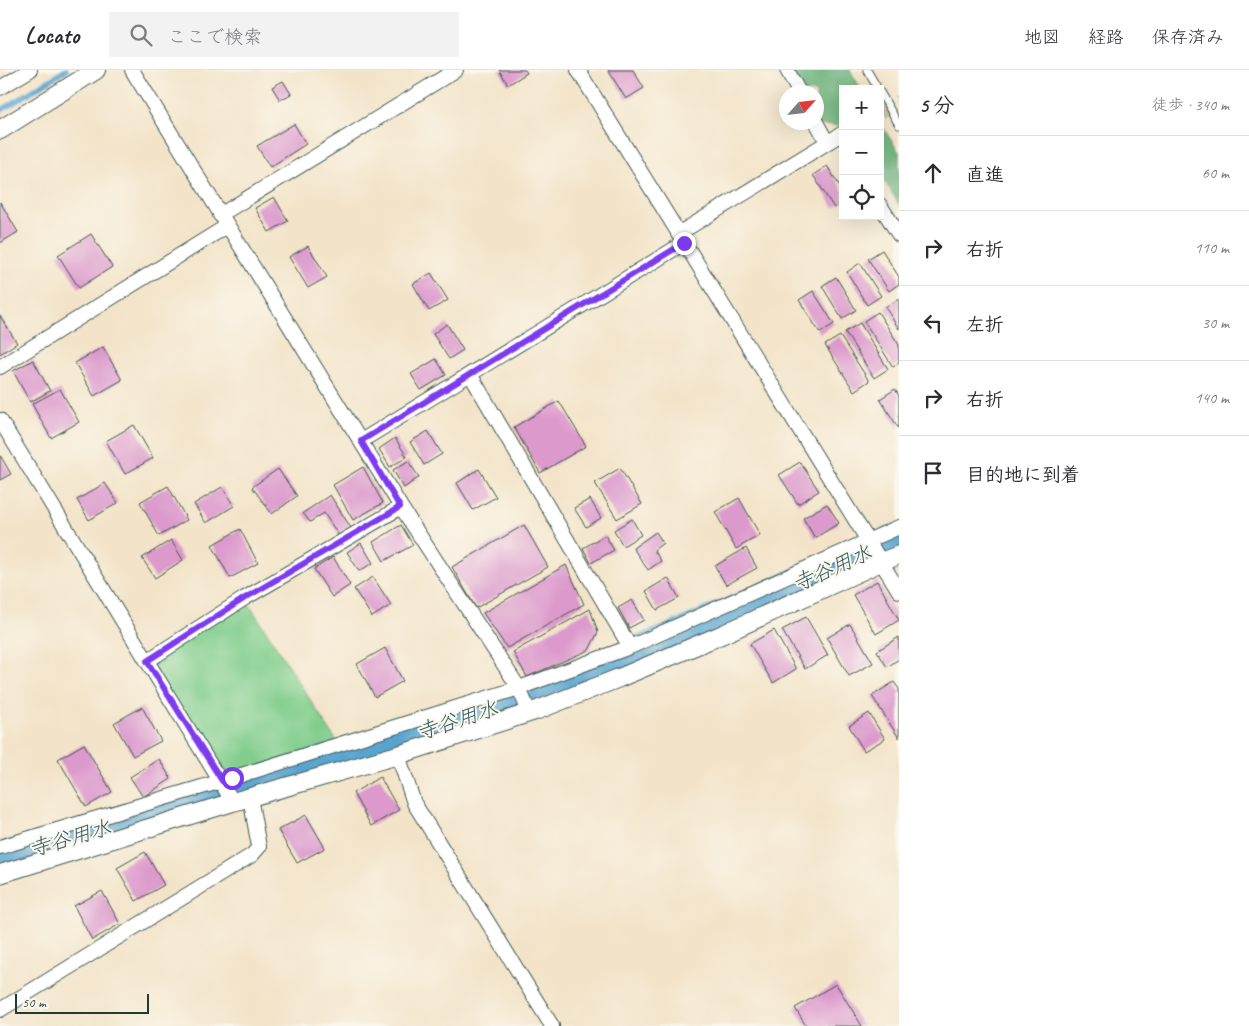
<!DOCTYPE html>
<html lang="ja">
<meta charset="utf-8">
<style>
:root{--surface:#fff;--page:#f2f2f3;--text:#2b2b33;--muted:#7c7c81;--line:#e1e1e2}
body{margin:0;font-family:Caveat,"Klee One",sans-serif;background:var(--page);color:var(--text)}
.controls{position:absolute;right:15px;top:15px;display:grid;overflow:hidden;border-radius:0px;box-shadow:0 5px 20px #0002}
.controls button{width:45px;height:45px;display:grid;place-items:center;padding:0;border:0;border-bottom:1px solid var(--line);background:var(--surface);color:var(--text);font:25px sans-serif}
.compass{position:absolute;left:779px;top:15px;width:45px;height:45px;border-radius:50%;background:var(--surface);box-shadow:0 5px 20px #0002;rotate:63deg}
.scale{position:absolute;left:15px;bottom:12px;width:134px;box-sizing:border-box;padding-left:5px;border:2px solid #1f3d34;border-top:0;font-size:14px;line-height:18px;white-space:nowrap;color:#1f3d34;-webkit-text-stroke:4px #fbf7ec;paint-order:stroke}
.stop{position:absolute;width:15px;height:15px;margin:-11px;border:4px solid #7c3aed;border-radius:50%;background:#fff}
.stop.end{background:#7c3aed;border-color:#fff;box-shadow:0 1px 5px #0008}
.list{margin:0;padding:0;list-style:none}
h2{display:flex;justify-content:space-between;align-items:center;height:65px;margin:0;padding:0 20px;font-size:21px}
h2 small{font-size:16px;font-weight:400;color:var(--muted)}
.list li{display:grid;grid-template-columns:32px 1fr auto;gap:15px;align-items:center;box-sizing:border-box;height:75px;padding:0 20px;border-top:1px solid var(--line)}
.list b{display:block;font-size:19px;white-space:nowrap}
.list em{font-size:16px;font-style:normal;color:var(--muted)}
.icon{flex:none;width:28px;height:28px;fill:none;stroke:currentColor;stroke-width:2;stroke-linecap:round;stroke-linejoin:round}
.map{position:relative;flex:none;width:899px;height:956px;overflow:hidden}
header{display:flex;align-items:center;gap:30px;box-sizing:border-box;height:70px;padding:0 25px;background:var(--surface);border-bottom:1px solid var(--line)}
header strong{font-size:24px}
nav{display:flex;gap:28px;margin-inline-start:auto;font-size:18px}
.search{width:350px;height:45px;background:var(--page);display:flex;align-items:center;gap:12px;box-sizing:border-box;padding:0 18px;border-radius:0px;color:var(--muted);font-size:19px}
main{display:flex}
aside{flex:1;background:var(--surface)}
.map>svg:first-child{display:block}
</style>
<header>
<strong>Locato</strong>
<div class="search"><svg class="icon" aria-label="search" viewBox="0 0 24 24"><circle cx="10" cy="10" r="6"/><path d="M15 15l6 6"/></svg>ここで検索</div>
<nav><a>地図</a><a>経路</a><a>保存済み</a></nav>
</header>
<main>
<div class="map">
<svg width="899" height="956" viewBox="0 0 899 956">
<rect width="100%" height="100%" fill="#fbf7ec"/>
<filter id="ink" filterUnits="userSpaceOnUse"><feTurbulence type="fractalNoise" baseFrequency=".02" numOctaves="2"/><feDisplacementMap in="SourceGraphic" scale="10" xChannelSelector="R" yChannelSelector="G"/><feConvolveMatrix kernelMatrix="1 2 1 2 8 2 1 2 1" color-interpolation-filters="sRGB"/></filter>
<filter id="wash" filterUnits="userSpaceOnUse"><feTurbulence type="fractalNoise" baseFrequency=".0096" numOctaves="4" result="noise"/><feDisplacementMap in="SourceGraphic" scale="20" xChannelSelector="R" yChannelSelector="G"/><feGaussianBlur stdDeviation="1.12" result="paint"/><feColorMatrix in="noise" values="0 0 0 0 0 0 0 0 0 0 0 0 0 0 0 0 0 1.4 0 .05"/><feComposite in="paint" operator="in"/></filter>
<g filter="url(#wash)">
<rect width="100%" height="100%" fill="#f3e4c9"/>
<path fill="#80cd8c" stroke="#508560" d="M899,457v28l-362,155 -537,164v-26l231,-70 -84,-117 98,-63 94,147 180,-57z"/>
<path fill="#68b078" stroke="#447656" d="M789,0h61l11,19h-18v37l-26,-1 -1,-33h-15z
M880,53l19,29v53l-19,-32z"/>
<g fill="none" stroke-linecap="round" stroke-linejoin="round">
<path stroke="#59a4d1" stroke-width="5.5" d="M0,41l66,-41"/>
<path stroke="#59a4d1" stroke-width="32" d="M0,789l235,-69 267,-84 179,-71 218,-96"/>
</g>
<g id="blocks">
<path fill="#db99cc" d="M499,0h26l2,3 -19,12z
M608,0h25l11,18 -18,11z
M283,11l8,13 -11,6 -8,-13z
M294,54l12,20 -36,23 -13,-21z
M827,96l16,25v11l-9,6 -21,-33z
M274,127l14,24 -19,11 -14,-24z
M0,132l18,30 -18,11z
M91,164l21,33 -33,21 -21,-33z
M308,176l19,31 -19,11 -19,-31z
M882,180l17,27v7l-10,7 -21,-32z
M860,193l21,33 -14,9 -20,-33z
M431,203l17,27 -19,11 -16,-27z
M836,207l20,33 -14,9 -20,-33z
M813,221l21,33 -14,9 -21,-33z
M899,229v30l-14,-22z
M878,242l21,33v18l-6,4 -29,-46z
M0,246l17,27 -17,11z
M860,253l28,46 -14,9 -29,-46z
M447,254l16,26 -14,9 -16,-25z
M840,266l29,45 -15,10 -29,-46z
M103,277l19,33 -28,16 -19,-33z
M436,289l10,16 -25,15 -10,-16z
M33,290l17,31 -20,11 -17,-31z
M60,319l19,33 -28,16 -19,-34z
M895,319l4,7v33l-19,-30z
M559,331l27,45 -46,27 -26,-46z
M134,355l19,33 -28,16 -19,-33z
M428,361l14,23 -18,11 -14,-23z
M395,368l12,19 -17,10 -11,-18z
M0,385l11,19 -11,6z
M408,391l11,16 -15,11 -11,-18z
M800,392l19,29 -21,13 -19,-29z
M363,397l20,36 -30,17 -20,-35z
M620,398l22,36 -25,15 -22,-36z
M278,399l19,27 -25,18 -20,-27z
M479,399l17,28 -23,13 -16,-27z
M105,413l13,20 -29,17 -12,-20z
M168,416l19,34 -28,16 -19,-34z
M222,417l12,19 -28,17 -12,-19z
M330,425l21,33 -12,8 -15,-23 -14,9 -7,-9z
M739,428l21,37 -24,14 -21,-37z
M590,429l11,19 -15,9 -12,-19z
M827,434l12,19 -24,15 -12,-20z
M632,449l9,16 -18,11 -9,-16z
M401,455l12,20 -29,16 -11,-19z
M524,455l24,42 -72,41 -24,-41z
M240,459l18,34 -28,15 -18,-33z
M656,462l7,11 -9,7 7,11 -13,9 -15,-22z
M605,465l9,15 -23,13 -8,-15z
M171,470l12,20 -28,18 -13,-20z
M361,473l12,20 -14,8 -12,-19z
M746,478l11,20 -31,17 -11,-19z
M333,487l17,28 -18,12 -18,-28z
M566,495l18,39 -77,44 -24,-35z
M373,507l18,28 -19,12 -18,-28z
M668,508l11,20 -22,12 -11,-19z
M877,511l22,39 -23,14 -23,-39z
M632,530l12,20 -15,8 -11,-20z
M590,539l8,23 -9,18 -62,27 -14,-25z
M806,547l22,38 -23,14 -23,-39z
M850,554l23,39 -24,13 -22,-38z
M774,560l22,39 -23,14 -23,-39z
M899,567v22l-12,8 -10,-16z
M385,578l18,33 -28,16 -18,-33z
M894,612l5,7v49l-27,-42z
M142,637l19,34 -28,15 -19,-33z
M869,643l16,26 -21,12 -15,-25z
M84,674l28,48 -26,15 -28,-48z
M159,689l12,20 -28,18 -13,-20z
M380,707l19,33 -28,16 -18,-33z
M306,745l19,33 -28,15 -19,-33z
M145,782l19,33 -28,16 -19,-33z
M102,821l18,33 -28,16 -18,-34z
M836,914l26,42h-56l-11,-18z"/>
</g>
</g>
<g filter="url(#ink)">
<use href="#blocks" fill-opacity="0" stroke="#3f564a" stroke-width="1"/>
<g fill="none" stroke-linecap="round" stroke-linejoin="round">
<path stroke="#c9c3ab" stroke-width="14" stroke-dasharray="14 7" stroke-linecap="butt" d="M880,42l19,-11"/>
<g stroke="#3f564a" stroke-width="9">
<path id="service" d="M867,0l11,19
M880,22l19,33"/>
</g>
<g stroke="#3f564a" stroke-width="16">
<path id="minor" d="M132,0l269,437 118,181 10,24
M578,0l321,521
M787,0l12,22
M0,18l30,-18
M816,52l11,20
M880,135l19,30
M220,145l236,-145
M678,164l165,-101
M0,297l227,-141
M470,304l160,273
M0,350l233,382
M361,371l323,-198
M147,591l98,-63 156,-91
M398,685l16,48 138,223
M0,777l232,-69 287,-90 111,-41 269,-120
M0,940l252,-155 7,-8 -9,-50"/>
</g>
<g stroke="#3f564a" stroke-width="20">
<path id="tertiary" d="M0,60l96,-60
M0,804l233,-72 165,-47 137,-44 84,-33 102,-43 160,-73 18,-7"/>
</g>
<use href="#service" stroke="#fff" stroke-width="7"/>
<use href="#minor" stroke="#fff" stroke-width="14"/>
<use href="#tertiary" stroke="#fff" stroke-width="18"/>
</g>
</g>
<g fill="none" stroke-linecap="round" stroke-linejoin="round" filter="url(#ink)">
<path stroke="#7c3aed" stroke-width="6" d="M232,708l-10,3 -75,-120 98,-63 155,-91 -39,-66 323,-198"/>
</g>
<g text-anchor="middle" dominant-baseline="central" stroke-width="4" stroke-linejoin="round" paint-order="stroke">
<g font-size="21" font-style="italic" fill="#305c63" stroke="#fbf7ec">
<text transform="translate(832 498) rotate(-24)">寺谷用水</text>
<text transform="translate(457 650) rotate(-18)">寺谷用水</text>
<text transform="translate(70 768) rotate(-16)">寺谷用水</text>
</g>
</g>
</svg>
<div class="controls">
<button>+</button>
<button>−</button>
<button><svg class="icon" aria-label="locate" viewBox="0 0 24 24"><circle cx="12" cy="12" r="6"/><path d="M12 2v4M12 18v4M2 12h4M18 12h4"/></svg></button>
</div>
<svg class="compass" viewBox="-18 -18 36 36"><path d="M0-13l5 13h-10z" fill="#e53935"/><path d="M0 13l5-13h-10z" fill="#7c7c81"/></svg>
<div class="scale">50 m</div>
<div class="stop" style="left:232px;top:708px"></div>
<div class="stop end" style="left:684px;top:173px"></div>
</div>
<aside>
<h2>5 分<small>徒歩 · 340 m</small></h2>
<ul class="list">
<li><svg class="icon" aria-label="ahead" viewBox="0 0 24 24"><path d="M12 20V5M6 11l6-6 6 6"/></svg><div><b>直進</b></div><em>60 m</em></li>
<li><svg class="icon" aria-label="right" viewBox="0 0 24 24"><path d="M7 20v-9h11M14 6l5 5-5 5"/></svg><div><b>右折</b></div><em>110 m</em></li>
<li><svg class="icon" aria-label="left" viewBox="0 0 24 24"><path d="M17 20v-9H6M10 6l-5 5 5 5"/></svg><div><b>左折</b></div><em>30 m</em></li>
<li><svg class="icon" aria-label="right" viewBox="0 0 24 24"><path d="M7 20v-9h11M14 6l5 5-5 5"/></svg><div><b>右折</b></div><em>140 m</em></li>
<li><svg class="icon" aria-label="arrive" viewBox="0 0 24 24"><path d="M6 21V4h12l-3 4 3 4H6"/></svg><div><b>目的地に到着</b></div></li>
</ul>
</aside>
</main>
